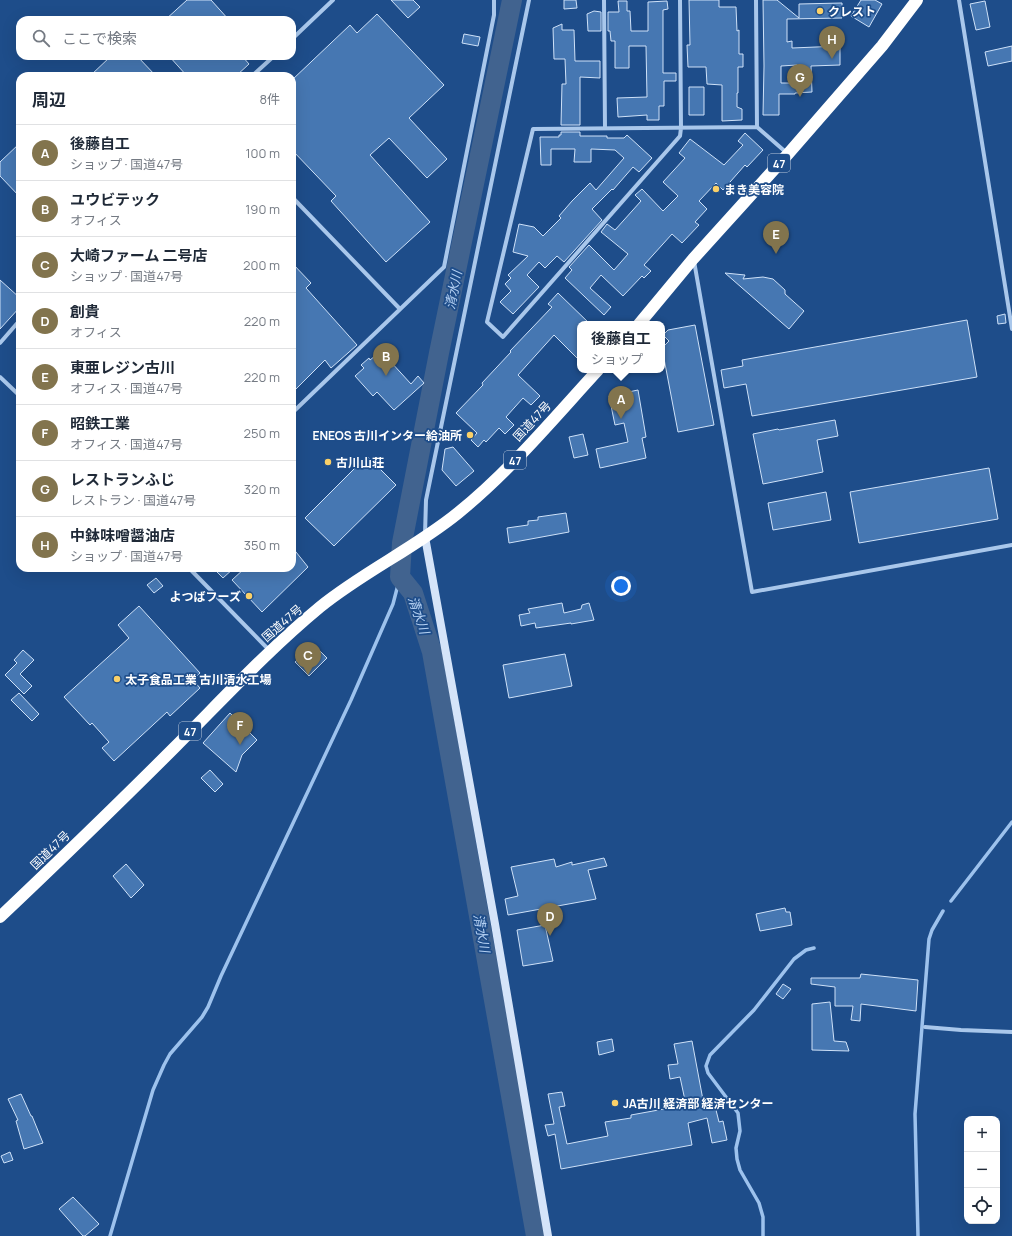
<!DOCTYPE html>
<html lang="ja">
<meta charset="utf-8">
<style>
:root{--surface:#fff;--page:#f2f2f3;--text:#1f2937;--muted:#747a83;--line:#e0e1e3;--accent:#82744d}
body{margin:0;font-family:Manrope,"Noto Sans JP",sans-serif;background:var(--page);color:var(--text)}
.controls{position:absolute;right:12px;bottom:12px;display:grid;overflow:hidden;border-radius:8px;box-shadow:0 4px 16px #0002}
.controls button{width:36px;height:36px;display:grid;place-items:center;padding:0;border:0;border-bottom:1px solid var(--line);background:var(--surface);color:var(--text);font:20px sans-serif}
.you{position:absolute;left:621px;top:586px;width:14px;height:14px;margin:-10px;border:3px solid #fff;border-radius:50%;background:#1a73e8;box-shadow:0 0 0 6px #1a73e833}
.badge{display:grid;place-items:center;width:26px;height:26px;border-radius:50%;background:var(--accent);color:#fff;font-size:13px;font-weight:700}
.pin{position:absolute;translate:-50% -33px;filter:drop-shadow(0 1px 2px #0008)}
.pin::after{content:'';position:absolute;top:21px;width:14px;height:12px;background:inherit;clip-path:polygon(0 0,100% 0,50% 100%)}
.popup{position:absolute;left:577px;top:321px;width:88px;height:52px;box-sizing:border-box;display:grid;place-content:center;border-radius:8px;background:var(--surface);filter:drop-shadow(0 1px 3px #0005);font-size:13px;white-space:nowrap;color:var(--muted)}
.popup b{font-size:15px;color:var(--text)}
.popup::after{content:'';position:absolute;left:50%;top:100%;margin-left:-8px;border:8px solid transparent;border-top-color:var(--surface)}
.list{margin:0;padding:0;list-style:none}
h2{display:flex;justify-content:space-between;align-items:center;height:52px;margin:0;padding:0 16px;font-size:17px}
h2 small{font-size:13px;font-weight:400;color:var(--muted)}
.list li{display:grid;grid-template-columns:26px 1fr auto;gap:12px;align-items:center;box-sizing:border-box;height:56px;padding:0 16px;border-top:1px solid var(--line)}
.list b{display:block;font-size:15px;white-space:nowrap}
.list p{margin:0;font-size:13px;white-space:nowrap;color:var(--muted)}
.list em{font-size:13px;font-style:normal;color:var(--muted)}
.icon{flex:none;width:22px;height:22px;fill:none;stroke:currentColor;stroke-width:2;stroke-linecap:round;stroke-linejoin:round}
.map{position:relative;flex:none;width:1012px;height:1236px;overflow:hidden}
.search{position:absolute;background:var(--surface);box-shadow:0 4px 16px #0002;left:16px;top:16px;width:280px;height:44px;display:flex;align-items:center;gap:10px;box-sizing:border-box;padding:0 14px;border-radius:12px;color:var(--muted);font-size:15px}
.panel{position:absolute;background:var(--surface);box-shadow:0 4px 16px #0002;left:16px;top:72px;width:280px;height:500px;border-radius:12px}
.map>svg:first-child{display:block}
</style>
<div class="map">
<svg width="1012" height="1236" viewBox="0 0 1012 1236">
<rect width="100%" height="100%" fill="#1e4d8a"/>
<g fill="none" stroke-linecap="round" stroke-linejoin="round">
<path stroke="#9dc2ed" stroke-width="3.5" d="M951,901l61,-79
M110,1236l43,-146 11,-25 6,-11 32,-37 6,-10 13,-31 130,-276 42,-96 7,-27
M763,1236v-19l-4,-14 -19,-33 -3,-11 -1,-11 4,-17 -2,-18 -30,-40 -2,-7 4,-11 44,-45 40,-51 12,-9 8,-2
M918,1236l-3,-122 14,-175 3,-9 11,-19"/>
<path stroke="#41638f" stroke-width="20" d="M512,0l-73,353 -37,190 -2,34 13,16 19,59 104,584"/>
</g>
<path fill="#4677b2" stroke="#cee1f8" fill-rule="evenodd" d="M187,0h24l18,20h-64z
M391,0h22l7,7 -12,11z
M564,0h12l1,8 -13,1z
M689,0h30v7h17l1,24 2,-1v24h4v13h-5v26h-1v14l5,2v11l-20,1v-36l-15,-1 -1,-17h-18l-1,-22h3z
M763,0h14l22,18v-14l43,-1v15l-55,1v23l5,-1v7l48,-2v19l-29,1 1,26 -17,1v1h-16v21h-16l1,-49zM781,66l16,-1 1,18h-17z
M861,0h14l7,4 -13,23 -18,-11z
M618,1h9v10h3l1,20h17v-29l19,-1 1,8 -5,1v63h13v8h-12v25h-5v14h-12v-5l-29,2 -1,-19 30,-1 -1,-51h-17v22h-14v-27h-4l-1,-10h-2v-19h11z
M985,1l5,26 -14,3 -6,-26z
M594,11l7,1v19h-13l-1,-17z
M377,14l67,71 -35,33 38,41 -20,19 -38,-40 -19,17 60,67 -44,40 -55,-61 5,-5 -44,-46v-70l58,-55 7,8z
M562,24v6h12l1,31h25v17l-20,-1v48h-19l1,-41h4l-1,-25h-11l-1,-31z
M464,34l16,3 -2,9 -16,-3z
M1012,46v15l-24,5 -3,-14z
M111,56h26l19,20h-66z
M169,56h73l7,8 -13,12h-49z
M689,87h15v28h-15z
M561,132h19v4h27v2h17l3,-3 25,23 -13,14 -6,-5 -20,23 -1,-1 -20,20 10,11 -38,42 -7,-6 -12,12 -6,-6 -12,13 12,12 -26,27 -13,-12 11,-11 -6,-7 6,-6 -3,-3 20,-19 -15,-4 6,-28 15,3 9,9 18,-18 -2,-2 13,-15 18,-18 6,7 28,-32 -9,-8 -24,-1v13h-17l1,-13h-24v16h-10l-1,-28h19v-2h2z
M745,133l18,17 -16,17 -2,-2 -22,25 -7,-7 -17,18 8,8 -12,13 4,3 -17,18 -10,-9 -28,31 7,6 -7,7 -2,-2 -19,20 -22,-21 -11,13 21,19 -7,8 -39,-37 7,-8 -3,-3 20,-22 25,25 14,-16 -27,-22 6,-8 8,6 26,-29 -6,-6 7,-6 21,22 15,-15 -15,-14 22,-24 -6,-5 11,-14 34,26 19,-20 -5,-4z
M20,143v54l-20,-21v-14z
M292,263l19,20 -5,5 51,57 -26,23 -6,-8 -33,33z
M725,273l20,2 -2,4 20,-2 10,2 12,11v4l19,17 -15,18z
M0,280l20,18v9l-20,22z
M558,293l32,31h-10v37l-26,-26 -36,40 22,21 -9,9 -8,-7 -17,19 8,8 -9,9 -6,-6 -13,14 -2,-2 -6,7 -7,-7 6,-7 -21,-20 27,-28 -1,-2 29,-31 -1,-1 42,-44 -4,-3z
M1005,314l1,9 -8,1 -1,-8z
M967,320l10,57 -225,39 -6,-32 -22,4 -3,-18 22,-4 -1,-6z
M695,325l19,100 -36,7 -16,-84 7,-7 -6,-6 5,-5z
M375,356l10,10 5,-5 21,23 7,-8 6,7 -30,27 -17,-18 -4,4 -18,-20 9,-8 -3,-3 8,-7 1,2z
M638,390l8,47 -4,1 4,20 -46,10 -4,-19 32,-7 -4,-19 -9,2 -6,-29z
M835,420l3,16 -21,4 6,32 -60,12 -10,-50 25,-5 1,1z
M583,434l5,21 -14,3 -5,-21z
M453,447l21,24 -18,15 -14,-16 3,-21z
M367,456l29,29 -62,61 -29,-28z
M989,468l9,51 -139,24 -9,-51z
M826,492l5,28 -58,10 -5,-27z
M566,513l3,19 -60,11 -2,-15 21,-3v-4l10,-1v-3z
M292,547l16,20 -46,45 -30,-32 13,-12h47z
M213,568h21l-11,10z
M156,578l7,8 -9,7 -7,-8z
M562,603l2,10 17,-4 1,-4 7,-2 5,17 -23,4v-1l-35,5 -1,-5 -14,3 -2,-11 11,-2 -2,-4z
M139,606l61,67 -7,7 7,8 -30,28 -3,-4 -53,49 -12,-13 7,-6 -17,-19 -2,2 -26,-28 65,-59 -11,-13z
M313,644l14,14 -18,18 -14,-14z
M23,650l11,10 -14,14 12,12 -8,8 -19,-19 12,-12 -3,-3z
M565,654l7,32 -63,12 -6,-33z
M19,693l20,21 -7,7 -21,-21z
M230,713l27,27 -15,15 -6,17 -33,-29z
M210,770l13,14 -8,8 -14,-14z
M604,858l3,8 -19,4 8,29 -88,16 -3,-16 13,-3 -7,-29 43,-8 2,8 16,-5v3z
M126,864l18,21 -13,13 -18,-22z
M785,908l1,4h4l2,13 -32,6 -4,-17z
M545,925l8,36 -30,5 -6,-36z
M861,974l57,6 -2,31 -55,-7 -1,17 -9,-1 2,-14h-18v-19l-24,-3v-6h49z
M783,984l8,5 -8,10 -7,-5z
M830,1002l4,39 12,1 3,9 -37,-1v-46z
M612,1039l2,12 -15,4 -2,-13z
M692,1041l11,59 10,-2 6,24 4,-1 4,19 -15,3 -5,-25 -19,5 4,22 -131,24 -6,-35 -7,2 -3,-11 9,-1 -6,-30 14,-2 3,14 -6,1 8,37 41,-8 -3,-14 26,-4v-3l55,-10 -6,-28 -10,2 -2,-14 10,-1 -4,-20z
M21,1094l10,22h1l11,27 -19,6 -8,-28 2,-1 -10,-21z
M10,1152l3,8 -9,3 -3,-7z
M73,1197l26,27 -14,12h-2l-24,-27z"/>
<g fill="none" stroke-linecap="round" stroke-linejoin="round">
<path stroke="#a9c7eb" stroke-width="4" d="M604,0l1,128
M680,0l1,128 -1,8 -177,201 -16,-15 46,-193c75,-1 149,-1 224,-2l31,27
M756,0l1,127
M959,0l53,329
M292,39l41,-39
M252,76l22,-20
M292,197l108,112
M694,261l58,331 260,-47
M0,343l20,-23
M0,377l20,19
M292,413l152,-146 50,-252v-15
M425,535l1,-35 103,-500
M189,568l81,83
M925,1027l36,3 51,2"/>
<path stroke="#d5e4f9" stroke-width="8" d="M425,537l70,387 53,312"/>
<path stroke="#fff" stroke-width="12" d="M639,324l54,-65 95,-105 94,-108 35,-46
M0,917c59,-56 118,-113 176,-171 47,-47 92,-96 144,-139 43,-35 95,-59 138,-94 52,-42 95,-94 140,-143"/>
</g>
<g fill="#fad068" stroke="#1e4d8a" stroke-width="1.5">
<circle cx="820" cy="11" r="4"/>
<circle cx="716" cy="189" r="4"/>
<circle cx="470" cy="435" r="4"/>
<circle cx="328" cy="462" r="4"/>
<circle cx="249" cy="596" r="4"/>
<circle cx="117" cy="679" r="4"/>
<circle cx="615" cy="1103" r="4"/>
</g>
<g text-anchor="middle" dominant-baseline="central" stroke-width="3.5" stroke-linejoin="round" paint-order="stroke">
<g fill="#1e4d8a" stroke="#bccadc" stroke-width="1">
<rect x="768" y="154" width="22" height="18" rx="3"/>
<rect x="504" y="451" width="22" height="18" rx="3"/>
<rect x="179" y="722" width="22" height="18" rx="3"/>
</g>
<g font-size="11" font-weight="bold" fill="#fff">
<text x="779" y="163">47</text>
<text x="515" y="460">47</text>
<text x="190" y="731">47</text>
</g>
<g font-size="12" font-weight="bold" fill="#fff" stroke="#1e4d8a" text-anchor="start">
<text x="828" y="11">クレスト</text>
<text x="724" y="189">まき美容院</text>
<text x="462" y="435" text-anchor="end">ENEOS 古川インター給油所</text>
<text x="336" y="462">古川山荘</text>
<text x="241" y="596" text-anchor="end">よつばフーズ</text>
<text x="125" y="679">太子食品工業 古川清水工場</text>
<text x="623" y="1103">JA古川 経済部 経済センター</text>
</g>
<g font-size="12" fill="#fff" stroke="#1e4d8a">
<text transform="translate(532 421) rotate(-47)">国道47号</text>
<text transform="translate(282 623) rotate(-41)">国道47号</text>
<text transform="translate(50 850) rotate(-44)">国道47号</text>
</g>
<g font-size="13" font-style="italic" fill="#b5d1f3" stroke="#1e4d8a">
<text transform="translate(453 290) rotate(-79)">清水川</text>
<text transform="translate(419 615) rotate(71)">清水川</text>
<text transform="translate(482 933) rotate(80)">清水川</text>
</g>
</g>
</svg>
<div class="controls">
<button>+</button>
<button>−</button>
<button><svg class="icon" aria-label="locate" viewBox="0 0 24 24"><circle cx="12" cy="12" r="6"/><path d="M12 2v4M12 18v4M2 12h4M18 12h4"/></svg></button>
</div>
<div class="you"></div>
<div class="pin badge" style="left:621px;top:419px">A</div>
<div class="popup"><b>後藤自工</b>ショップ</div>
<div class="pin badge" style="left:386px;top:376px">B</div>
<div class="pin badge" style="left:308px;top:675px">C</div>
<div class="pin badge" style="left:550px;top:936px">D</div>
<div class="pin badge" style="left:776px;top:254px">E</div>
<div class="pin badge" style="left:240px;top:745px">F</div>
<div class="pin badge" style="left:800px;top:97px">G</div>
<div class="pin badge" style="left:832px;top:59px">H</div>
<div class="search"><svg class="icon" aria-label="search" viewBox="0 0 24 24"><circle cx="10" cy="10" r="6"/><path d="M15 15l6 6"/></svg>ここで検索</div>
<section class="panel">
<h2>周辺<small>8件</small></h2>
<ul class="list">
<li><span class="badge">A</span><div><b>後藤自工</b><p>ショップ · 国道47号</p></div><em>100 m</em></li>
<li><span class="badge">B</span><div><b>ユウビテック</b><p>オフィス</p></div><em>190 m</em></li>
<li><span class="badge">C</span><div><b>大崎ファーム 二号店</b><p>ショップ · 国道47号</p></div><em>200 m</em></li>
<li><span class="badge">D</span><div><b>創貴</b><p>オフィス</p></div><em>220 m</em></li>
<li><span class="badge">E</span><div><b>東亜レジン古川</b><p>オフィス · 国道47号</p></div><em>220 m</em></li>
<li><span class="badge">F</span><div><b>昭鉄工業</b><p>オフィス · 国道47号</p></div><em>250 m</em></li>
<li><span class="badge">G</span><div><b>レストランふじ</b><p>レストラン · 国道47号</p></div><em>320 m</em></li>
<li><span class="badge">H</span><div><b>中鉢味噌醤油店</b><p>ショップ · 国道47号</p></div><em>350 m</em></li>
</ul>
</section>
</div>
